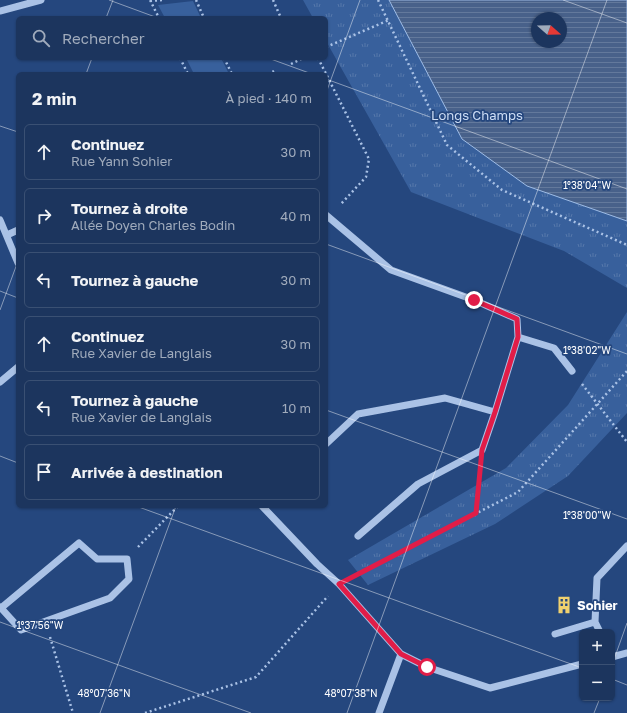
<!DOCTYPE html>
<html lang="fr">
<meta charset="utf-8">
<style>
:root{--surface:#1c355e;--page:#294067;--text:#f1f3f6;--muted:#a0abbc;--line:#3a5073}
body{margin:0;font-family:"Golos Text",sans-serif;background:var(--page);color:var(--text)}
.controls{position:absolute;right:12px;bottom:12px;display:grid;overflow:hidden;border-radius:6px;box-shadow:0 1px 3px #0004}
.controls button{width:36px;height:36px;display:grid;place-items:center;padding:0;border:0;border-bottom:1px solid var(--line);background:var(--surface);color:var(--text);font:20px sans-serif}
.compass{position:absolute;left:531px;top:12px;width:36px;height:36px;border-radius:50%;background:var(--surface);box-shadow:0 1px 3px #0004;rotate:110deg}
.stop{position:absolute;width:12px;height:12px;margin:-9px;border:3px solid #e11d48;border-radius:50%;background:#fff}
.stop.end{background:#e11d48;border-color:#fff;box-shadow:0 1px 4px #0008}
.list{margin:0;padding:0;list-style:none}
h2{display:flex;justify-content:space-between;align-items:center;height:52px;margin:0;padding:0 16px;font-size:17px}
h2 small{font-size:13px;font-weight:400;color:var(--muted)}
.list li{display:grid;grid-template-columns:26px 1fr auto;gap:12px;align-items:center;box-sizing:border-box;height:56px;margin:0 8px 8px;padding:0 8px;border:1px solid var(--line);border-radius:6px}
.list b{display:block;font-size:15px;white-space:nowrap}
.list p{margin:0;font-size:13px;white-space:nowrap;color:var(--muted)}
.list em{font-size:13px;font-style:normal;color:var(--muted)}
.icon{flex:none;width:22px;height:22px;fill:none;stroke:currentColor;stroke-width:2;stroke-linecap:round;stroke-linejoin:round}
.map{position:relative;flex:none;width:627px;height:713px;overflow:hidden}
.search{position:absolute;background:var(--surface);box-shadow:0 1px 3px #0004;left:16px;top:16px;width:312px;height:44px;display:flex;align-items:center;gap:10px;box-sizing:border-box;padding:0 14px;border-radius:6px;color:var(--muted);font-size:15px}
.panel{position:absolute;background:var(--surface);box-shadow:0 1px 3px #0004;left:16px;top:72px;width:312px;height:436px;border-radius:6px}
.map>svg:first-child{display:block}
</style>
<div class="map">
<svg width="627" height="713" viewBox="0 0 627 713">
<defs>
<pattern id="park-tufts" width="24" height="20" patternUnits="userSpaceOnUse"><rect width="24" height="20" fill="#38609c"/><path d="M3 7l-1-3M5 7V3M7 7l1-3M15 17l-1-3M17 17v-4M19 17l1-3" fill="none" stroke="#5678ab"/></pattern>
<pattern id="water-rules" width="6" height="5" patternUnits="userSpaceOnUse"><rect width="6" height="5" fill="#48618a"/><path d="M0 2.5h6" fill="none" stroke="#63799c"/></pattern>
</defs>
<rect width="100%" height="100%" fill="#25477e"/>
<path fill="#38609c" d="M193,1l8,17h-36l-7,-13z
M186,58h35l8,16h-35z"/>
<path fill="url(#park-tufts)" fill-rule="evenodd" d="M303,0h324v288l-63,-37 -153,-59 -85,-151v-23h-13zM537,18h24v24h-24z
M627,312v101l-59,63 -73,48 -127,61 -20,-25 158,-92 62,-63z"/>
<path fill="url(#water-rules)" stroke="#9ebce6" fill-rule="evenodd" d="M389,0h238v221l-100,-35 -65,-47zM537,18h24v24h-24z"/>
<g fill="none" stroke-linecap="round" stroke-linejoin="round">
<path stroke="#aac2e6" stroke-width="2.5" stroke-dasharray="2 3" stroke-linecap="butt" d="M150,0l9,18
M196,0l8,18
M273,0l8,18
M378,0l69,145 55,45 125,55
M150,1l12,-1
M326,47l63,-27
M180,58l8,16
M224,58l8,16
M318,58l51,101 -3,18 -26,28
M291,64l12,-6
M268,74l6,-3
M582,384l45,58
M476,513l4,-42
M138,547l40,-41
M354,576l164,-84 109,-121
M50,637l23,76
M145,713l111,-36 72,-81"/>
<path stroke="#aac2e6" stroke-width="7" d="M0,11l41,-11
M326,215l65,55 83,30 43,19 1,18 -23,75 -50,-14 -87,16 -32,30
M0,220l18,43
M7,235l11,-5
M518,337l36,11 18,23
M0,382l18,-15
M262,506l55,58 22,20 62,70 26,13 63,21 92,-24
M358,536l60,-52 64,-34 13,-38
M0,607l1,1 20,22 89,-32 19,-19 -2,-20h-30l-18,-16 -78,65
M600,632l-5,-10 2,-44 30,-32
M555,634l40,-12
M612,657l15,-4
M379,713l22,-59"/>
</g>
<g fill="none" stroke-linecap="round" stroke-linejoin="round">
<path stroke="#e11d48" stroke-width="5" d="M427,667l-26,-13 -62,-70 137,-71 6,-63 13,-38 23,-75 -1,-18 -43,-19"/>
</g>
<path fill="none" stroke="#fff" stroke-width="1" stroke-opacity="0.45" d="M109,0l49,18M563,0l64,23M106,18l7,-18M268,58l44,16M86,74l6,-16M326,79l301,110M326,93l34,-93M0,126l18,6M326,244l301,110M0,291l18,7M0,310l18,-49M326,410l301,109M0,456l18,7M136,506l446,162M0,622l251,91M612,665l15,-42M612,679l15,6M100,713l76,-207M347,713l260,-713M594,713l6,-15"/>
<defs>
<g id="building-bare" transform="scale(1.38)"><path d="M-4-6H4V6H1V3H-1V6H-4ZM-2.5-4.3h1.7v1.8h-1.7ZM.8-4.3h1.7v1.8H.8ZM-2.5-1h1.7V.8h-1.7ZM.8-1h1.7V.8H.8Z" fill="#f0d16e" stroke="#25477e" stroke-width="2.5" paint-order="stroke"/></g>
</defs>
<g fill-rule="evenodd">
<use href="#building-bare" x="564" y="605"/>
</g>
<g text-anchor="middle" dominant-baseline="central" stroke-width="3.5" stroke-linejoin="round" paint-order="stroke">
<g font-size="13" fill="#cdddf5" stroke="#25477e">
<text x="477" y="115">Longs Champs</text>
</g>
<g font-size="13" font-weight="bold" fill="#fff" stroke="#25477e" text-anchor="start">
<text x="577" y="605">Sohier</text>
</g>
</g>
<g font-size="10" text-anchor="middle" fill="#fff" stroke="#25477e" stroke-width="3.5" stroke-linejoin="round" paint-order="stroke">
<text x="587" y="189">1°38'04"W</text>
<text x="587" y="354">1°38'02"W</text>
<text x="587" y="519">1°38'00"W</text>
<text x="40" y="629">1°37'56"W</text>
<text x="104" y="697">48°07'36"N</text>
<text x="351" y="697">48°07'38"N</text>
</g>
</svg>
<div class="controls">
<button>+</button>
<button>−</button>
</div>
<svg class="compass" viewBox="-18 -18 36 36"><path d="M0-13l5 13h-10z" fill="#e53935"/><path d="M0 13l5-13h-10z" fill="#a0abbc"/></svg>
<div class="stop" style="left:427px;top:667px"></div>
<div class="stop end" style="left:474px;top:300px"></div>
<div class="search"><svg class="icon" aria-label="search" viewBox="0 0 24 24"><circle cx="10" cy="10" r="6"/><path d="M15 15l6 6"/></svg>Rechercher</div>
<section class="panel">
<h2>2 min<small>À pied · 140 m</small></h2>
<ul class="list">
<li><svg class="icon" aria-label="ahead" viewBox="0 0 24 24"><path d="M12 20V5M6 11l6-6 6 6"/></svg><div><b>Continuez</b><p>Rue Yann Sohier</p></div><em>30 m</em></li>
<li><svg class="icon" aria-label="right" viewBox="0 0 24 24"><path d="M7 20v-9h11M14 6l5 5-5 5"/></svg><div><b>Tournez à droite</b><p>Allée Doyen Charles Bodin</p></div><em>40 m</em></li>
<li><svg class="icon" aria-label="left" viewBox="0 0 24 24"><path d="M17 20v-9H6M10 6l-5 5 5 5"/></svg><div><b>Tournez à gauche</b></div><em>30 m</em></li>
<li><svg class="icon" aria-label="ahead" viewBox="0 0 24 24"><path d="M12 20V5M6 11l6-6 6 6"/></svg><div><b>Continuez</b><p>Rue Xavier de Langlais</p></div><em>30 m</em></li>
<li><svg class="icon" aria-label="left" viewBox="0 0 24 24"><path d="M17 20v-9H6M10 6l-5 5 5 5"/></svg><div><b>Tournez à gauche</b><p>Rue Xavier de Langlais</p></div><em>10 m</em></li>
<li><svg class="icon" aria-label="arrive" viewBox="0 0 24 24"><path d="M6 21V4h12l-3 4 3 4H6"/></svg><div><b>Arrivée à destination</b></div></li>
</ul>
</section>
</div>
